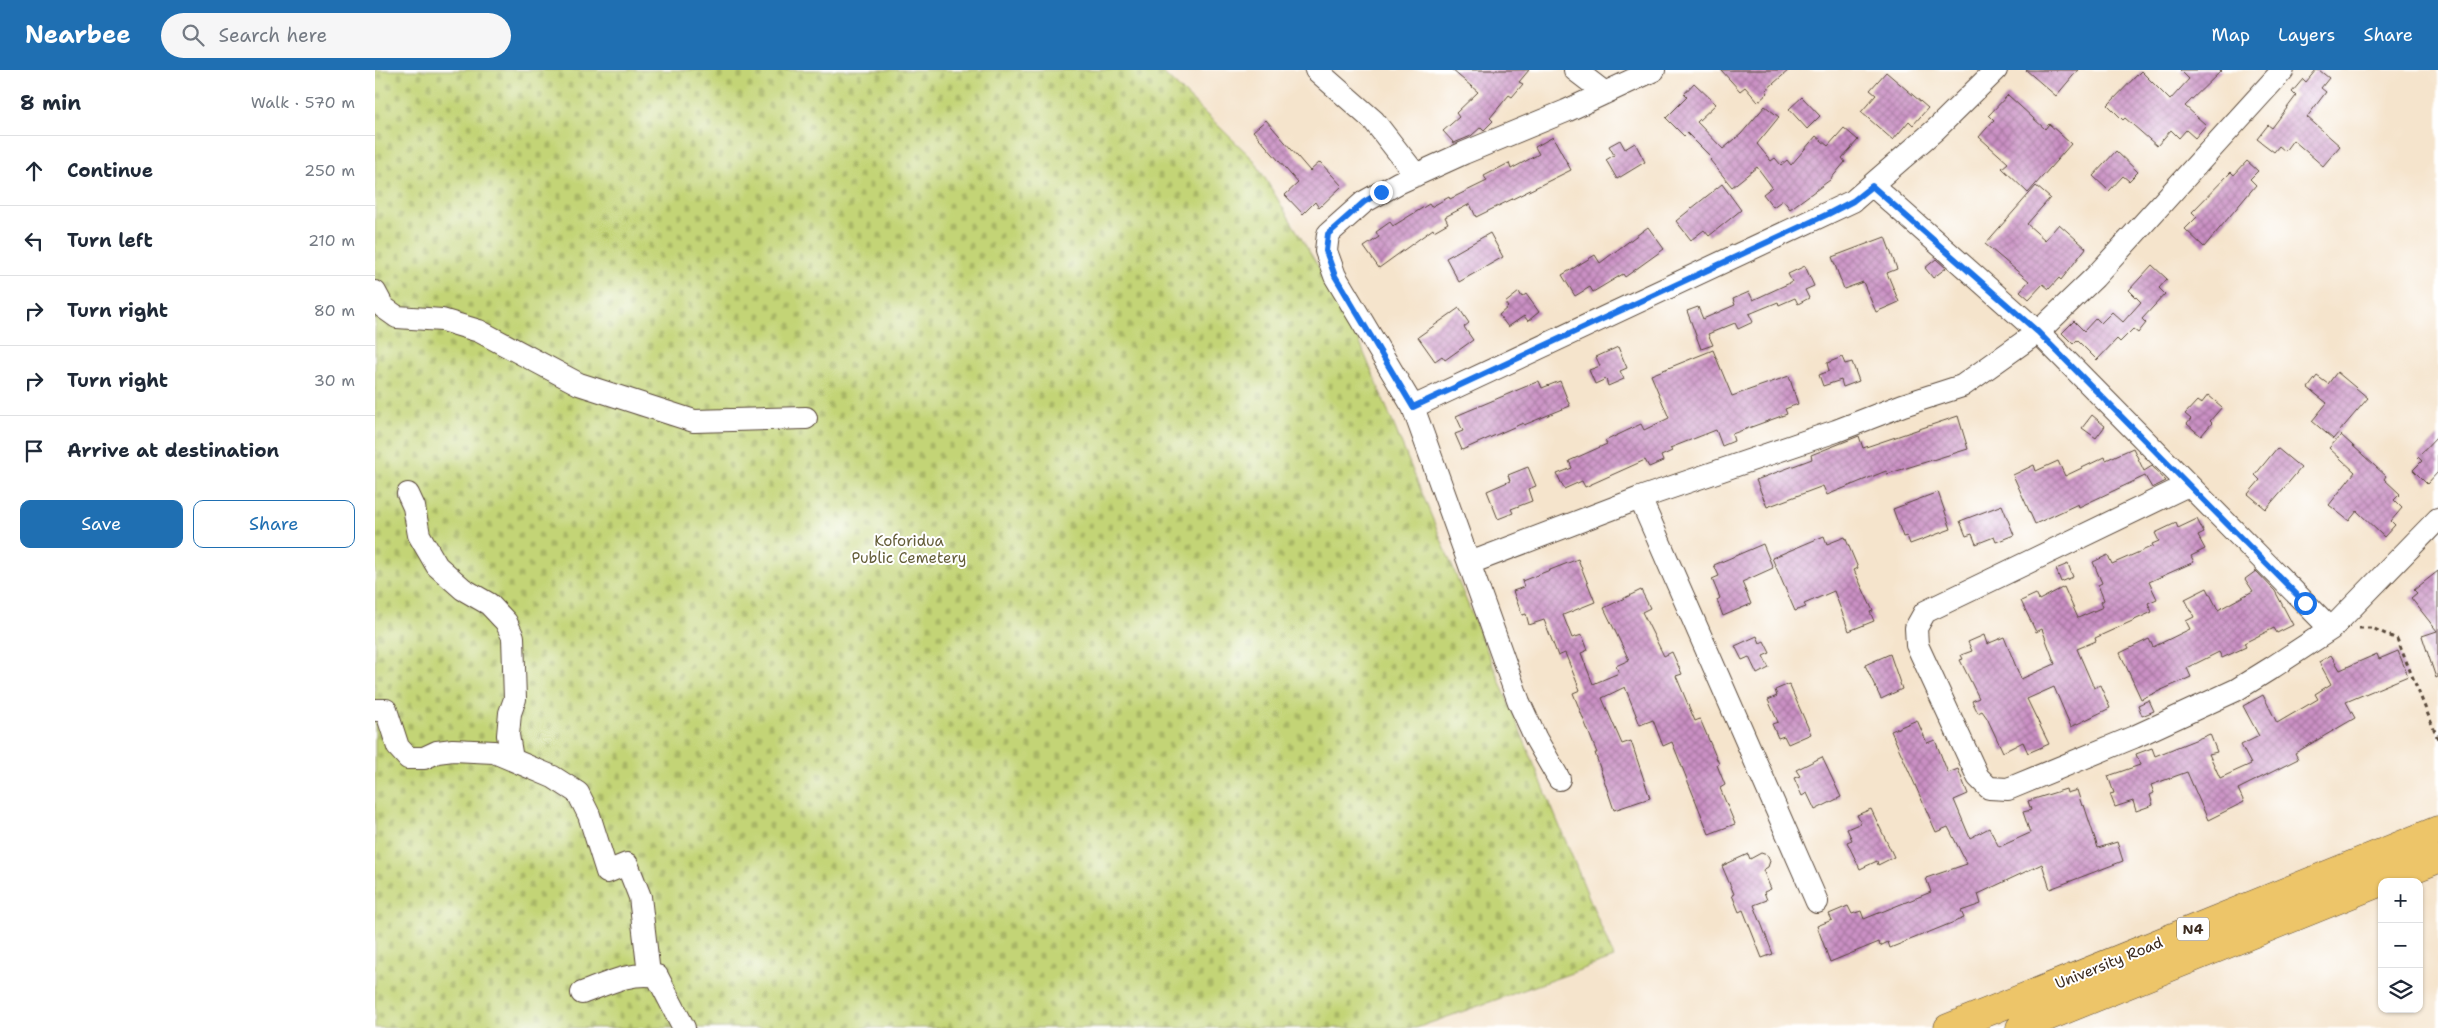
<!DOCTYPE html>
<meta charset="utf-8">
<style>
:root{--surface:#fff;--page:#f6f6f7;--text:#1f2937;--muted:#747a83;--line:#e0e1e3;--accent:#1f6fb2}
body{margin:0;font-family:"Shantell Sans",sans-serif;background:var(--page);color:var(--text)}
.controls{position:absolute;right:15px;bottom:15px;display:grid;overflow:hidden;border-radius:10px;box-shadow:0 1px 4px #0004}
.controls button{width:45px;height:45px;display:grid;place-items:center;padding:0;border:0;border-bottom:1px solid var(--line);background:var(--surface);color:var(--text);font:25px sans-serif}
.stop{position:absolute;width:15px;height:15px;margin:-11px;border:4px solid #1a73e8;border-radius:50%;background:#fff}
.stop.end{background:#1a73e8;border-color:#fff;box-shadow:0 1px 5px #0008}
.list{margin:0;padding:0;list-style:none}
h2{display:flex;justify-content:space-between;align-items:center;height:65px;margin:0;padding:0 20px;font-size:21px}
h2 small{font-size:16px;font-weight:400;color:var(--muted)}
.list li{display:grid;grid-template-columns:32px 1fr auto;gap:15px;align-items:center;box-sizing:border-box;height:70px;padding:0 20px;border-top:1px solid var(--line)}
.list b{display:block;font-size:19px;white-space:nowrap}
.list em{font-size:16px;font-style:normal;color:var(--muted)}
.actions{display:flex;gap:10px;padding:15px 20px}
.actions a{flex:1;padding:11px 0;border:1px solid var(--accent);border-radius:10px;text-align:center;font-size:18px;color:var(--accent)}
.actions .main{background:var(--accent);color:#fff}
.icon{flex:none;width:28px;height:28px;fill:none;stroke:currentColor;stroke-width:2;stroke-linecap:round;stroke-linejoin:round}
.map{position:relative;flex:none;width:2063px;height:958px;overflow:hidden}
header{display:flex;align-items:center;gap:30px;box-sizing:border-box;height:70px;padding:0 25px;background:var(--accent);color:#fff}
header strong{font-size:24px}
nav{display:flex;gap:28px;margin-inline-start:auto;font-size:18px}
.search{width:350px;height:45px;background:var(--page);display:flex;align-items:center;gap:12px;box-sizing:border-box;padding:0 18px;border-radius:28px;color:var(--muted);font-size:19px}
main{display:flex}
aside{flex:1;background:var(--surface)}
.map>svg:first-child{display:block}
</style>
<header>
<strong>Nearbee</strong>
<div class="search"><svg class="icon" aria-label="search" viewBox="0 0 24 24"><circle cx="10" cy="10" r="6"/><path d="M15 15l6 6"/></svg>Search here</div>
<nav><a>Map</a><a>Layers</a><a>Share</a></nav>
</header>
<main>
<aside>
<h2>8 min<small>Walk · 570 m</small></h2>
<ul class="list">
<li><svg class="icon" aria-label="ahead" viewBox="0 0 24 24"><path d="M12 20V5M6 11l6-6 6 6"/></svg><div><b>Continue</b></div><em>250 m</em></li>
<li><svg class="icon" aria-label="left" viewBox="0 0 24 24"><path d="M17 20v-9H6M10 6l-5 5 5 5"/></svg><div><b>Turn left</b></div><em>210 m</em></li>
<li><svg class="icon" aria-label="right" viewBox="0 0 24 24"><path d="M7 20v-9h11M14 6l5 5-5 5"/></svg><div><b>Turn right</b></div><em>80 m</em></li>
<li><svg class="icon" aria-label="right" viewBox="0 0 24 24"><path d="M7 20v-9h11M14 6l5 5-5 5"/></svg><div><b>Turn right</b></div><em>30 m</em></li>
<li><svg class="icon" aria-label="arrive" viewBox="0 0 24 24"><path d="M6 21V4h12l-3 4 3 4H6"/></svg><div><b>Arrive at destination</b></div></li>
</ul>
<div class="actions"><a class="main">Save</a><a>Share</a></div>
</aside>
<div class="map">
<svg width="2063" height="958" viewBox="0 0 2063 958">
<defs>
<pattern id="cemetery-stones" width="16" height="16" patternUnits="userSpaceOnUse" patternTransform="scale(1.25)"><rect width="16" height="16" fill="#c3d476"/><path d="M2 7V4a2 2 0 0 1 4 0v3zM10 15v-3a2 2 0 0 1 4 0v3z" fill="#a8b666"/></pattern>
<pattern id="building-cross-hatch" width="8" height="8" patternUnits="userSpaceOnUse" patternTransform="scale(1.25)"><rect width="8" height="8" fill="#ca90c4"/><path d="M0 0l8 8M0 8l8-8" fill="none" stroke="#a5769f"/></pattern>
</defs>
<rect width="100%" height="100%" fill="#fff"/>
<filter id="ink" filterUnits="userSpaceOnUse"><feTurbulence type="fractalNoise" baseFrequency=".02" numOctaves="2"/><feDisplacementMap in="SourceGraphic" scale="10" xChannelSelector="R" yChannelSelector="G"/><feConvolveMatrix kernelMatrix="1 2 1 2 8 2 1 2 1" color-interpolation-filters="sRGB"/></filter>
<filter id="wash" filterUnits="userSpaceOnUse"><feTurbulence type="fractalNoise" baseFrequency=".0096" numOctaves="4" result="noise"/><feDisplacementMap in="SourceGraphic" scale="20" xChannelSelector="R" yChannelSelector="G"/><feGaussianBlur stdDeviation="1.12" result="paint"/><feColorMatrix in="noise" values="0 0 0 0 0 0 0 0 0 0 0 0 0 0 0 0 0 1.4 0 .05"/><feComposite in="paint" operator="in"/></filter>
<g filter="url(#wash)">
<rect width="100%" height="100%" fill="#f5e4cc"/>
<path fill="url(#cemetery-stones)" stroke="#7f7f4a" d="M0,0h785l94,90 96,159 264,639 -198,70h-1041z"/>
<g id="blocks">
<path fill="url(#building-cross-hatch)" d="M1077,0h77l-10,12 4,2 -11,13 -3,-2 -19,23 3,3 -9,9 -3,-3 -10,9 -17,7 -11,-12 16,-14 -3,-4 22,-21z
M1346,0h68l-23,20 2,3 -10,9 -13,-15 -5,4z
M1651,0h52l-22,26z
M1805,0h42l-37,36 21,19 -11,13 -9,-8 -7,8 -8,-8 -14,16 -32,-28 -2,2 -15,-15 33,-34 29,29 19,-21z
M1941,0h3l10,8 -8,10 5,4 -19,25 33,29 -17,20 -30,-26 -8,11 -6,-5 -5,6 -17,-13 11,-14 4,3 24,-32 -4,-4 11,-13 3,3z
M1511,2l42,36 -15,17 -4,-4 -16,19 -32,-28 15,-17 -6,-5z
M1319,13l22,21 -19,18 26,27 18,-15 24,-28 14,11 -22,27 14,17 4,-3 6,7 6,-5 4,5 25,-29 12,10 16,-18 14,12 -16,18 3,4 -15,18 -40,29 -7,-9 -10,7 -10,-13 9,-7 -15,-20 -25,20 -22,-27 2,-2 -25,-25 -3,3 -18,-18 21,-21 -3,-3z
M1633,25l37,34 4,-5 22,20 -43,49 -26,-25 6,-5 -29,-26 15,-17 -5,-5z
M1427,27l18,19 -13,13 -18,-20z
M891,50l44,51 10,-9 22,24 -23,22 -4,-6 -12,12 -18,-19 13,-12 -45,-52z
M1178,67l18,33 -95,47 -6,-13 -25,13 3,6 -14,8 -1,-2 -54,39 -15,-21 15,-10 -3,-5 14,-10 3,4 36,-22 2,3 18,-10 1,2 37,-18 -3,-5 25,-13 2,6 28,-15 -4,-7z
M1245,70l5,9 10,-6 10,19 -28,17 -11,-19 8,-5 -5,-9z
M1741,81l22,21 -9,9 -6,-5 -14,15 -16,-15z
M1872,91l11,10 -8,8 6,6 -52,62 -19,-18 12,-12 -5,-5 39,-40 3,3z
M1347,114l19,26 -32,26 -5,-6 -13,10 -15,-19z
M1661,116l14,12 -23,26 18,16 14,-16 27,24 -25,32 -2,-2 -10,11 -6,-5 -14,15 -9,-8 9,-10 -44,-37z
M1273,157l16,22 -39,28 -2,-3 -30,18 -3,-5 -15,9 -13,-21 33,-20 5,8z
M1115,163l13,24 -44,25 -13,-24z
M1510,167l12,32 -10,4 12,29 -23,10 -13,-30 -19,7 -12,-32z
M1561,189l10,9 -13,10 -8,-10z
M1777,195l15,14 -8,9 6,6 -23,25 4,4 -8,10 -5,-4 -13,13 -3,-3 -20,21 -20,-20 -4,4 -11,-11 12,-12 10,10 12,-13 5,5 11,-11 11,10 18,-20 -12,-12z
M1430,196l9,20 -9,4 4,8 -11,6 -3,-6 -16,7 -1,-3 -29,12 4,8 -15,7 -3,-6 -27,11 5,11 -12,4 -14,-38 11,-4 5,12 32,-14 -2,-6 16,-7 4,8 39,-18 -4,-8z
M1144,222l3,5 4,-3 13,18 -11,9 -4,-5 -16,11 -9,-12 9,-8 -3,-4z
M1084,238l10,15 -5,4 9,13 -28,20 -3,-4 -7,5 -17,-24z
M1243,277l9,21 -7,3 4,8 -16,7 -2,-7 -11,5 -6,-14 11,-4 -4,-9z
M1338,280l19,46 57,-20 9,28 -13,5 2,5 -55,20 2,7 -12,5 -6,-16 -46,18 2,3 -11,5 2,5 -14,6 -4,-7 -60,27 -3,-6 -18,8 -7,-15 15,-6 -3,-7 38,-17 -2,-3 36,-17 3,6 25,-12 -18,-43z
M1467,287l3,7 7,-2 7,19 -16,6 -2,-7 -18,6 -4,-11 10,-4 -2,-8z
M1962,302l31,26 -35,41 -21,-18 15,-18 -19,-15 9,-12 11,8z
M1164,311l3,7 18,-7 10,25 -46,19 -1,-2 -61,27 -7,-16 8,-3 -7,-15z
M1833,325l14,12 -12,14 2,2 -11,13 -14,-12 4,-5 -6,-5 12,-13 4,3z
M1717,345l13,11 -9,12 -14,-10z
M1583,346l10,33 -81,25 -1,-3 -59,24 -4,-9 -56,21 -11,-27 56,-21 -1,-4 48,-19 4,12z
M1966,365l45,41 -2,3 16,15 -6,6 8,8 -11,13 4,4 -11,12 -27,-26 -8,10 -20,-16 26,-33 -26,-24z
M2063,366v36l-11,12 -14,-14 9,-9 -4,-4z
M1758,378l11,23 8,-5 14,15 -14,7 -7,-12 -66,31 -1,-3 -43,20 -22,-49 21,-10 2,6 22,-10 7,15 40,-19 1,3z
M1902,378l24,20 -35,41 -18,-15 12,-14 -5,-5z
M1153,397l8,19 -8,3 4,12 -21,8 2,4 -15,6 -11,-28 23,-10 -2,-6z
M1563,422l13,37 -41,15 -3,-8 -4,1 -10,-28z
M1627,435l12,30 -18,7 -2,-5 -18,7 -4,-10 -6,2 -6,-15z
M1822,449l7,14 -6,3 7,13 -14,7 3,6 -45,20 8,17 -9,4 4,9 -57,26 1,3 -19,8 17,39 6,-3 10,23 -39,19 -17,-40 -27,12 22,45 -21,9 -5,-11 -20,10 -16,-34 -5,-7 -4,2 -6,-12 7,-3 -19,-38 3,-1 -2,-4 11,-4 -4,-9 16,-7 3,9 17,-7 17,42 34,-15 -13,-35 -6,3 -15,-31 15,-7 3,6 25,-13 14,31 25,-11 -2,-5 3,-2 -6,-15 4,-2 -9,-21 15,-7 4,9 41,-18 -1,-2 7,-3 -4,-8 21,-10 2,5z
M1449,466l3,8 18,-7 13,31 -4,2 19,41 -3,1 4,9 -25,10 -15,-40 -30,13 2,3 -11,4 -23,-53z
M1388,474l10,24 -31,14 9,22 -28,12 -6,-16 3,-2 -8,-19 7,-3 -5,-11z
M1203,489l17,43 -32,13 9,23 10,-3 6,15 -7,3 12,31 26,-11 -3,-7 13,-6 -25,-52 37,-18 9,18 -8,4 22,44 8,-4 10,22 -6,2 19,45 5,-2 19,45 -2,1 8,20 -5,3 15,36 -26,10 -37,-92 -9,4 -10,-26 -13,5 -15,-38 -23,11 20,46 9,-3 19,57 -36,12 -19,-57h2l-24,-60 7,-3 -15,-37 -7,3 -14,-36 -15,5 -3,-11 -4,1 -9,-24 11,-4 -2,-6z
M1693,494l5,13 -12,5 -5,-13z
M1881,501l19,20 18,34 -16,8 -3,-5 -30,15 2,4 -24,11 -3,-6 -32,16 4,9 -50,22 -21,-46 29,-14 4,8 37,-18 -4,-8 8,-4 -9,-18 22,-11 11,22 35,-19 -8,-12z
M2063,501v106l-2,1 -14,-42 15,-5 -26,-33 6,-5 -3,-3z
M1382,566l3,7 4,-2 6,12 -7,3 6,12 -12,6 -8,-17 -7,3 -7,-14z
M2023,581l10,25 -62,26 9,16 -60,35 3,6 -60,30 6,13 -36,18 -21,-48 -36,13 3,8 -4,2 3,10 -17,6 -3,-10 -18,6 -5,-13 4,-1 -6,-17 32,-11 -4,-11 16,-6 3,8 55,-22 7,18 -8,2 11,24 31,-14 -10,-19 18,-9 -16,-30 20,-11 14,28 41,-24 -3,-5 16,-10 -12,-22 12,-7 9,15 37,-16 2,5z
M1515,584l12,35 -21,10 -16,-34z
M1414,614l22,50 -23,10 -4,-8 -6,2 -6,-14 6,-2 -10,-22 9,-4 -2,-6z
M1774,630l5,11 -12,5 -4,-11z
M1542,650l10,23 8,-3 13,33 10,-4 10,25 -14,6 16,38 19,-10 10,19 31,-14 -7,-21 8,-2 -3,-9 38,-12 1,4 10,-3 5,16 2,-1 14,43 19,-6 6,19 -73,28 -8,-25 -64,30 3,10 -20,7 3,7 -74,30 -2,-6 -8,4 -1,-4 -49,20 -13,-36 15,-6 -3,-6 19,-8 4,8 9,-3 3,8 67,-27 -5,-14 41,-14 -19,-37 -12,5 -45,-101z
M1447,687l19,40 -26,13 -8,-17 -5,3 -8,-18 6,-2 -4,-6z
M1496,739l23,48 -16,8 -1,-4 -17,8 -13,-27 5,-2 -5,-11 14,-6 -4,-8z
M1386,783l6,2 3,6 -2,6 -5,3 8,19 -7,3 3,8 -13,5 19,49 -11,4 -19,-48 -4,2 -7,-17 2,-1 -12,-28 26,-12 2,5z"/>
</g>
</g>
<g filter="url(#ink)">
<use href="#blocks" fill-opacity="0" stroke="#574638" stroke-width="1"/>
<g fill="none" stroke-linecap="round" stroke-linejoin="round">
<g stroke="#574638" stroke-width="24">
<path id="minor" d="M941,0l58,51 42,54
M1200,0l30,23
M1497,115l166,147 293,297
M0,222l8,15 14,10 45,3 37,11 100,53 115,37 112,-3
M1038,337l440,-206 82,-71 61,-60
M1813,415l-263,127 -9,16 1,17 61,132 11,11 19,1 126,-52 102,-47 37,-23 58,-38 107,-110
M33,424l6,13 5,28 18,31 26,23 26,15 17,18 7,15 2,62 -5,14 -2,22 4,24
M1265,428l177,404
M1095,493l170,-65 196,-67 67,-26 59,-19 76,-54 57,-55 188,-207
M0,640h11l12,37 10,11h16l13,-6 16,-2 41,2 59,25 25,16 11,22 18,57 20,-8 13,33 9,77
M1184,709l-23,-40 -17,-37 -106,-295 -78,-131 -9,-25 2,-17 36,-32 34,-19 66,-30 102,-42 88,-41
M207,923c24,-9 49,-22 75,-17l27,52"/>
</g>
<g stroke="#574638" stroke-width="29">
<path id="highway" d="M1573,958l490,-198
M1645,958l418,-169"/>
</g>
<path stroke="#574638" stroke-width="3" stroke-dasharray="4 4" stroke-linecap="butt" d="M1984,558h13l25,11 41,100"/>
<use href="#minor" stroke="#fff" stroke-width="22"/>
<use href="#highway" stroke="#edc569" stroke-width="28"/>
</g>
</g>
<g fill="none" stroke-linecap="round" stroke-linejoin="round" filter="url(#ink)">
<path stroke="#1a73e8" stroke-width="6" d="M1006,122l-17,10 -36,32 -2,17 9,25 78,131 415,-193 25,-13 19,-15 166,146 267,271"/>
</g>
<g text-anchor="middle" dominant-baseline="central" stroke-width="4" stroke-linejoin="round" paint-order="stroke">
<rect fill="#fff" stroke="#766a62" stroke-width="1" x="1802" y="847.5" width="32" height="23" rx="4"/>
<g font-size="14" font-weight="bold" fill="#3b2a1e">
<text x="1818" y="859">N4</text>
</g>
<g font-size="15" fill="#645d38" stroke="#fff">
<text x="534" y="471">Koforidua<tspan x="534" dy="17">Public Cemetery</tspan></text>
</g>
<g font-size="15" fill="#3b2a1e" stroke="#fff">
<text transform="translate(1734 893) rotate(-22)">University Road</text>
</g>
</g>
</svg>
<div class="controls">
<button>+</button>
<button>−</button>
<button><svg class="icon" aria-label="layers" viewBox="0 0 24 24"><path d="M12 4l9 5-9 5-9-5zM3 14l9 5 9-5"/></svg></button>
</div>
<div class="stop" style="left:1930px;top:533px"></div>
<div class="stop end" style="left:1006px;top:122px"></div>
</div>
</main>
